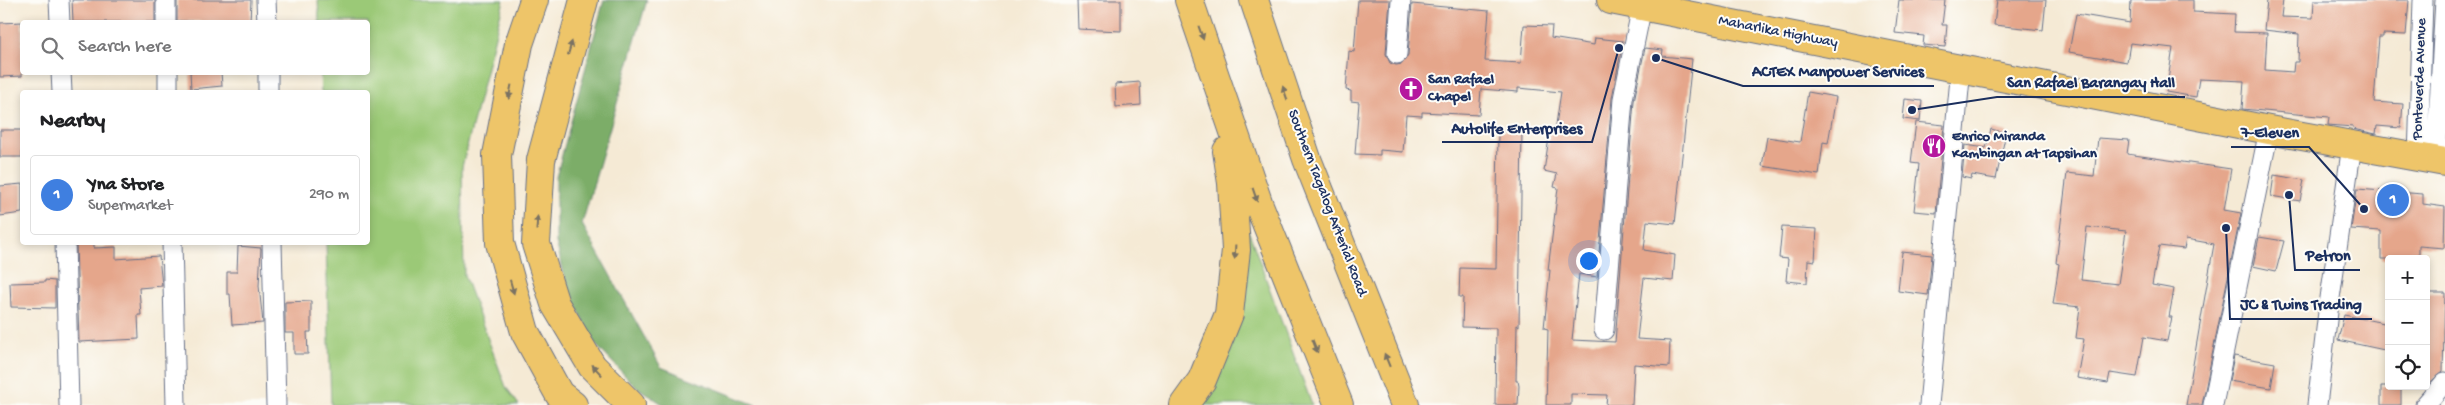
<!DOCTYPE html>
<meta charset="utf-8">
<style>
:root{--surface:#fff;--page:#f6f6f6;--text:#202124;--muted:#757577;--line:#e0e0e0;--accent:#db2777}
body{margin:0;font-family:"Gochi Hand",sans-serif;background:var(--page);color:var(--text)}
.controls{position:absolute;right:15px;bottom:15px;display:grid;overflow:hidden;border-radius:5px;box-shadow:0 2px 8px #0003}
.controls button{width:45px;height:45px;display:grid;place-items:center;padding:0;border:0;border-bottom:1px solid var(--line);background:var(--surface);color:var(--text);font:25px sans-serif}
.you{position:absolute;left:1588px;top:260px;width:18px;height:18px;margin:-12px;border:4px solid #fff;border-radius:50%;background:#1a73e8;box-shadow:0 0 0 8px #1a73e833}
.badge{display:grid;place-items:center;width:32px;height:32px;border-radius:50%;background:var(--accent);color:#fff;font-size:16px;font-weight:700}
.pin{position:absolute;translate:-50% -50%;border:2px solid #fff;box-shadow:0 1px 5px #0006}
.list{margin:0;padding:0;list-style:none}
h2{display:flex;justify-content:space-between;align-items:center;height:65px;margin:0;padding:0 20px;font-size:21px}
h2 small{font-size:16px;font-weight:400;color:var(--muted)}
.list li{display:grid;grid-template-columns:32px 1fr auto;gap:15px;align-items:center;box-sizing:border-box;height:80px;margin:0 10px 10px;padding:0 10px;border:1px solid var(--line);border-radius:5px}
.list b{display:block;font-size:19px;white-space:nowrap}
.list p{margin:0;font-size:16px;white-space:nowrap;color:var(--muted)}
.list em{font-size:16px;font-style:normal;color:var(--muted)}
.icon{flex:none;width:28px;height:28px;fill:none;stroke:currentColor;stroke-width:2;stroke-linecap:round;stroke-linejoin:round}
.map{position:relative;flex:none;width:2445px;height:405px;overflow:hidden}
.search{position:absolute;background:var(--surface);box-shadow:0 2px 8px #0003;left:20px;top:20px;width:350px;height:55px;display:flex;align-items:center;gap:12px;box-sizing:border-box;padding:0 18px;border-radius:5px;color:var(--muted);font-size:19px}
.panel{position:absolute;background:var(--surface);box-shadow:0 2px 8px #0003;left:20px;top:90px;width:350px;height:155px;border-radius:5px}
.map>svg:first-child{display:block}
</style>
<div class="map">
<svg width="2445" height="405" viewBox="0 0 2445 405">
<rect width="100%" height="100%" fill="#fdfcf7"/>
<filter id="ink" filterUnits="userSpaceOnUse"><feTurbulence type="fractalNoise" baseFrequency=".02" numOctaves="2"/><feDisplacementMap in="SourceGraphic" scale="10" xChannelSelector="R" yChannelSelector="G"/><feConvolveMatrix kernelMatrix="1 2 1 2 8 2 1 2 1" color-interpolation-filters="sRGB"/></filter>
<filter id="wash" filterUnits="userSpaceOnUse"><feTurbulence type="fractalNoise" baseFrequency=".0096" numOctaves="4" result="noise"/><feDisplacementMap in="SourceGraphic" scale="20" xChannelSelector="R" yChannelSelector="G"/><feGaussianBlur stdDeviation="1.12" result="paint"/><feColorMatrix in="noise" values="0 0 0 0 0 0 0 0 0 0 0 0 0 0 0 0 0 1.4 0 .05"/><feComposite in="paint" operator="in"/></filter>
<g filter="url(#wash)">
<rect width="100%" height="100%" fill="#f5ead5"/>
<path fill="#9bc977" stroke="#5b7c6a" d="M318,0h186l-42,167 2,108 42,112 13,18h-188l-5,-162 42,-1v-150h-47l-1,-19 48,-1v-50h-49z
M1246,224l66,181h-115z"/>
<path fill="#7cad68" stroke="#4c6e63" d="M604,0h43l-65,224 79,143 95,38h-92l-29,-19 -40,-42 -27,-55 -12,-47v-65z"/>
<g id="blocks">
<path fill="#e5a68b" fill-rule="evenodd" d="M72,0h83v22h-82z
M177,0h74l-1,22 -73,-1z
M1077,0h44v31l-43,-2z
M1358,0h32l-4,54 4,9 6,2 6,-1 6,-9 4,-51 77,7 -4,50 36,2 3,-38 28,1 -1,12 43,7 1,-7 28,3 -11,57 -15,179 -18,-3 -7,66 43,2 19,-241 11,-53 18,2 -1,6 30,3 -17,165 -28,-3 -3,29 31,5 -2,26 -29,-3 -7,61 33,2 -1,26 -35,-3 -2,41h-26l1,-10 -36,-1v11h-25l2,-76 -4,-1 6,-58h-2l10,-82 -4,-1 3,-13 -13,-3 6,-40h5l6,-39 -43,-4v4l-37,-3 -2,26 -57,-3v4l-16,-1 -3,37 -23,-2v5l-25,-1 4,-52 -8,-1v-10l-5,-1 3,-39 5,1z
M1899,0h46l-3,25h5l-2,22 -22,-2 1,-9 -29,-3z
M1997,0h49l-3,30 -49,-5z
M2131,0h62v12l42,2 -1,18 33,1 -2,37 28,2 1,-10h4l1,-28 -35,-4 3,-30h16l-2,17 32,1 1,-18h95l-3,35 -23,-1v3h-4l-5,65 29,2 -2,24 -24,-2 -1,8 -23,-5v-2l-25,-2 1,-8 -87,-8 2,-28 -45,-2 -3,18 -30,-5 7,-44 -43,-5 -3,19 -58,-10 7,-38 54,9z
M22,22v54l-22,1v-54z
M190,72h31l1,14 -31,3z
M1140,82l1,23 -25,2 -1,-23z
M1808,92l28,5 -8,46 -5,-1 -4,33 -57,-9 5,-29 33,5z
M1905,99l17,2 -2,20 -17,-2z
M1916,122l28,3 -8,88 -22,-2 5,-47 -8,-1z
M1991,129l15,4 -10,46 -24,-4 -1,4 -9,-2 3,-32 21,3z
M0,130h22v27h-22z
M1498,131h24l-3,195 -2,-1 -1,56h2l1,5 -1,19h-23l1,-77 -34,-1 1,-30h-4l1,-29 36,1z
M2098,138l31,2 -2,14 104,15 -7,41 17,3 -39,192h-16l28,-161 -28,-5 -2,10 -25,-3 -7,39 22,4 -5,28h3l-5,24 -23,-4 -7,40 -27,-4 -2,10 -31,-5 7,-39 -8,-1 4,-31 -27,-3 6,-40 -3,-1 11,-90 27,3zM2087,227l39,4 -8,53 -37,-4z
M2274,175l30,5 -4,21 -29,-5z
M22,184v29l-22,3v-30z
M2357,189l66,5v10l22,3 -1,41 -25,-2v13h-38v-28l-30,-2z
M1782,227l35,2 -2,32 -7,-1 -1,23 -21,-2 2,-22 -9,-1z
M2259,237l25,4 -8,30 -23,-5z
M76,242h18v6l22,-1v12l43,-3 3,30 -23,2 2,27h-3l1,24 -60,3z
M238,246l23,2 -2,38 4,37 -31,2 -2,-31h-3v-22h10z
M1902,252l30,3 -4,40 -30,-4z
M45,280l10,1v27l-44,-1 -1,-24 35,-1z
M2426,293h19l-2,78 -17,15z
M311,301v31h-4l1,22h-14v-21h-9v-31z
M2344,315l45,9v27l-51,-11z
M2234,356l41,7 -4,25 -42,-7z
M2381,386h20v19h-20z"/>
</g>
</g>
<g filter="url(#ink)">
<use href="#blocks" fill-opacity="0" stroke="#677088" stroke-width="1"/>
<g fill="none" stroke-linecap="round" stroke-linejoin="round">
<g stroke="#677088" stroke-width="21">
<path id="minor" d="M59,0l1,22
M166,0v22
M266,0l1,22
M1397,54l4,-54
M61,72l1,20
M168,72v20
M268,72v20
M2418,158l5,-158
M2436,160l9,-160
M65,242l4,163
M172,242l4,163
M272,242l4,163
M1604,330l19,-231 19,-93
M1929,405l32,-337
M2213,405l56,-275
M2317,405l11,-93 24,-167
M2425,405l20,-23"/>
</g>
<g stroke="#677088" stroke-width="30">
<path id="highway" d="M534,0l-15,44 -22,111 3,88 25,89 34,62 14,11
M584,0l-43,160 -5,84 19,60 37,62 39,39
M1189,0l70,205 80,200
M1254,0l53,159 98,246
M1611,0l658,130 176,32
M1184,405l18,-25 27,-66 7,-64 -4,-67 -5,-32"/>
</g>
<use href="#minor" stroke="#fff" stroke-width="19"/>
<use href="#highway" stroke="#eec569" stroke-width="28"/>
</g>
<defs><path id="oneway-solid" d="M-6-.8H1V-3.2L6.5 0L1 3.2V.8H-6Z" transform="scale(1.25)"/></defs>
<g fill="#7a7263">
<use href="#oneway-solid" transform="translate(1201 33) rotate(70)"/>
<use href="#oneway-solid" transform="translate(570 48) rotate(-74)"/>
<use href="#oneway-solid" transform="translate(510 92) rotate(101)"/>
<use href="#oneway-solid" transform="translate(1285 93) rotate(-109)"/>
<use href="#oneway-solid" transform="translate(1255 195) rotate(71)"/>
<use href="#oneway-solid" transform="translate(537 223) rotate(-86)"/>
<use href="#oneway-solid" transform="translate(1235 252) rotate(93)"/>
<use href="#oneway-solid" transform="translate(512 287) rotate(74)"/>
<use href="#oneway-solid" transform="translate(1315 346) rotate(68)"/>
<use href="#oneway-solid" transform="translate(1387 360) rotate(-112)"/>
<use href="#oneway-solid" transform="translate(597 370) rotate(-133)"/>
</g>
</g>
<defs>
<g id="church-disc" transform="scale(1.25)"><circle r="9.5" fill="#b5179e" stroke="#fdfcf7"/><path d="M-1.2-6h2.4v3.5h3.3v2.4h-3.3V6h-2.4V-.1h-3.3v-2.4h3.3Z" fill="#fff"/></g>
<g id="restaurant-disc" transform="scale(1.25)"><circle r="9.5" fill="#b5179e" stroke="#fdfcf7"/><path d="M-5-6h1v4h1v-4h1v4h1v-4h1v5L-1.5 .5V6h-2V.5L-5-1ZM5-6V6H3V1.5H1.5Q1.5-4 5-6Z" fill="#fff"/></g>
</defs>
<g fill-rule="evenodd">
<use href="#church-disc" x="1411" y="89"/>
<use href="#restaurant-disc" x="1934" y="146"/>
</g>
<g text-anchor="middle" dominant-baseline="central" stroke-width="4" stroke-linejoin="round" paint-order="stroke">
<g font-size="15" fill="#1b2f5e" stroke="#fdfcf7">
<text transform="translate(1778 32) rotate(11)">Maharlika Highway</text>
<text transform="translate(2420 79) rotate(-88)">Ponteverde Avenue</text>
<text transform="translate(1327 203) rotate(69)">Southern Tagalog Arterial Road</text>
</g>
<g font-size="15" font-weight="bold" fill="#1b2f5e" stroke="#fdfcf7" text-anchor="start">
<text x="1428" y="80">San Rafael<tspan x="1428" dy="17">Chapel</tspan></text>
<text x="1952" y="137">Enrico Miranda<tspan x="1952" dy="17">Kambingan at Tapsihan</tspan></text>
</g>
</g>
<path fill="none" stroke="#1b2f5e" stroke-width="2" d="M1656 58L1743 86H1934M1912 110L1997 97H2185M1619 48L1592 142H1442M2364 209L2309 147H2231M2289 195L2295 270H2360M2226 228L2230 319H2372"/>
<g fill="#1b2f5e" stroke="#fdfcf7" stroke-width="2">
<circle cx="1656" cy="58" r="5"/>
<circle cx="1912" cy="110" r="5"/>
<circle cx="1619" cy="48" r="5"/>
<circle cx="2364" cy="209" r="5"/>
<circle cx="2289" cy="195" r="5"/>
<circle cx="2226" cy="228" r="5"/>
</g>
<g font-size="16" text-anchor="middle" font-weight="bold" fill="#1b2f5e" stroke="#fdfcf7" stroke-width="4" stroke-linejoin="round" paint-order="stroke">
<text x="1838" y="76">ACTEX Manpower Services</text>
<text x="2091" y="87">San Rafael Barangay Hall</text>
<text x="1517" y="133">Autolife Enterprises</text>
<text x="2270" y="137">7-Eleven</text>
<text x="2328" y="260">Petron</text>
<text x="2301" y="309">JC &amp; Twins Trading</text>
</g>
</svg>
<div class="controls">
<button>+</button>
<button>−</button>
<button><svg class="icon" aria-label="locate" viewBox="0 0 24 24"><circle cx="12" cy="12" r="6"/><path d="M12 2v4M12 18v4M2 12h4M18 12h4"/></svg></button>
</div>
<div class="you"></div>
<div class="pin badge" style="left:2393px;top:200px;background:#3f7fe0">1</div>
<div class="search"><svg class="icon" aria-label="search" viewBox="0 0 24 24"><circle cx="10" cy="10" r="6"/><path d="M15 15l6 6"/></svg>Search here</div>
<section class="panel">
<h2>Nearby<small></small></h2>
<ul class="list">
<li><span class="badge" style="background:#3f7fe0">1</span><div><b>Yna Store</b><p>Supermarket</p></div><em>290 m</em></li>
</ul>
</section>
</div>
